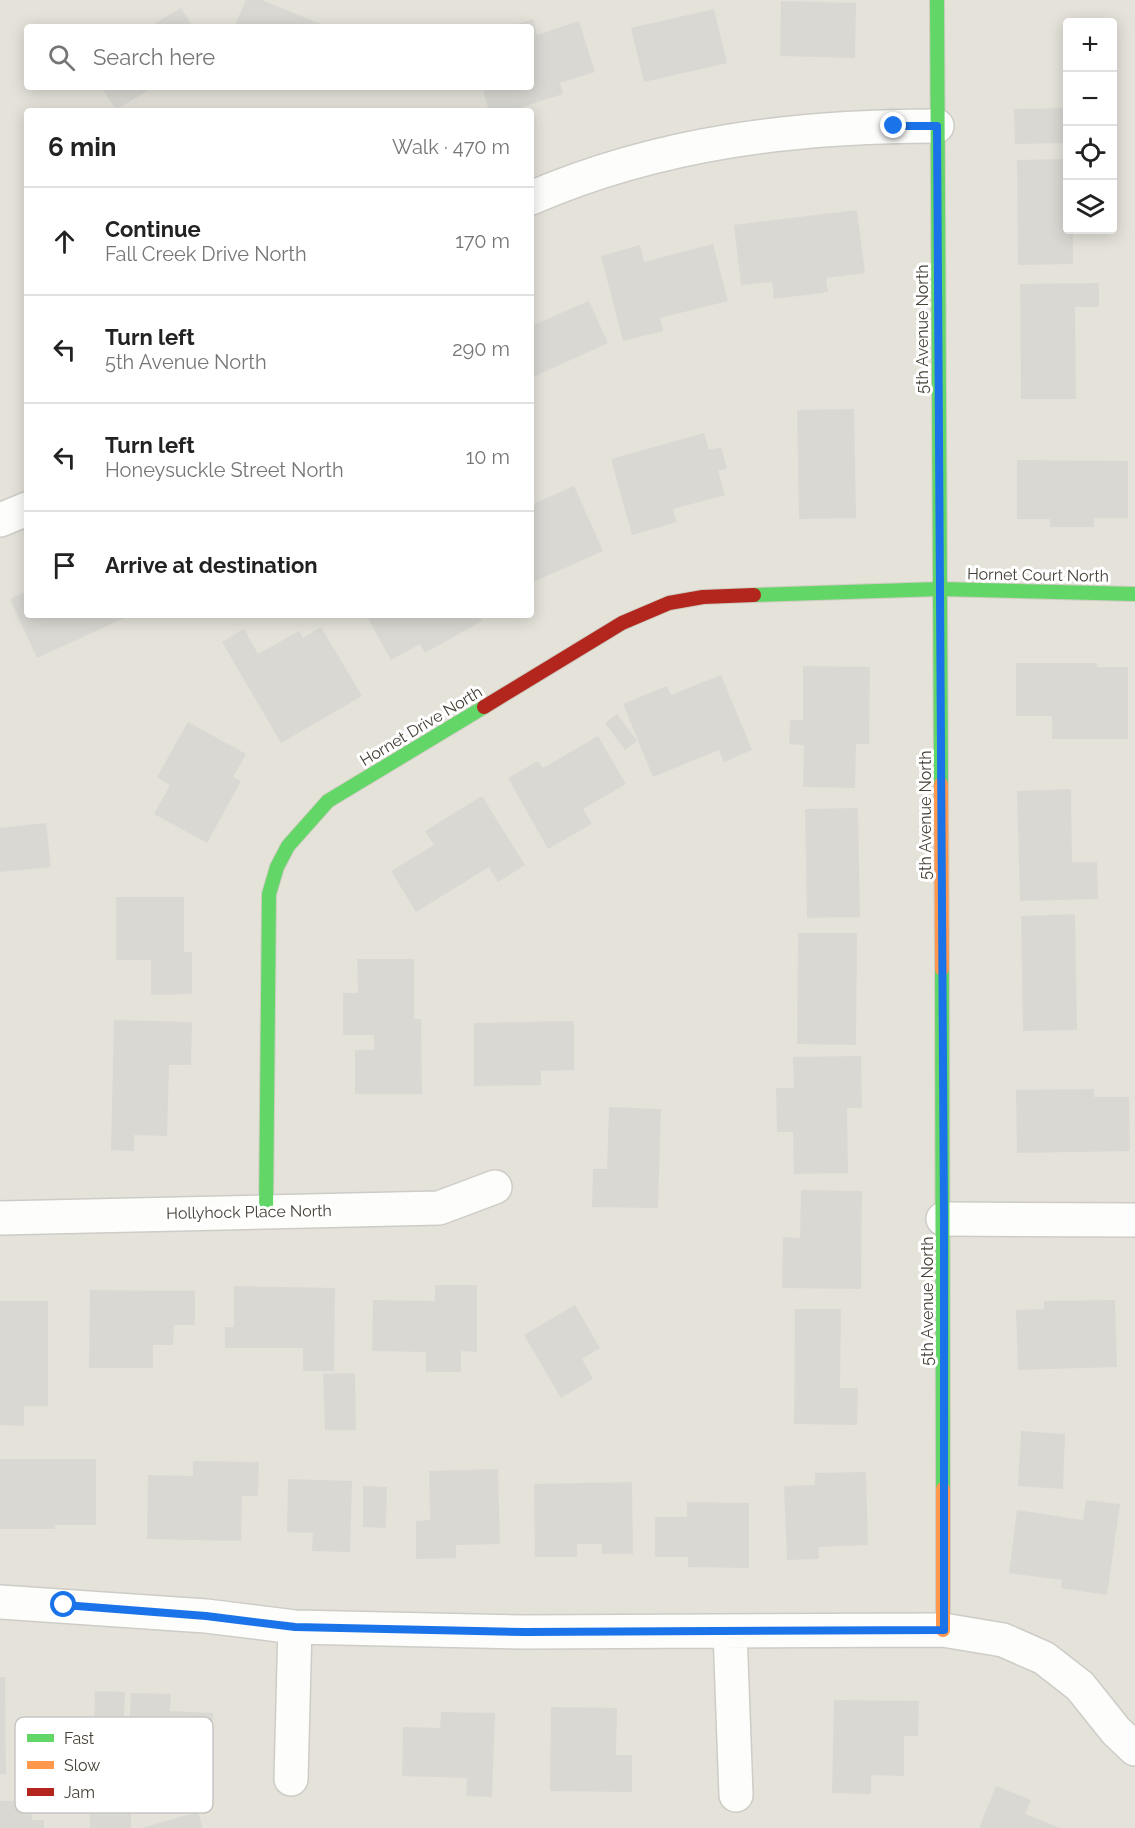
<!DOCTYPE html>
<meta charset="utf-8">
<style>
:root{--surface:#fff;--page:#f2f2f2;--text:#222;--muted:#767676;--line:#e0e0e0}
body{margin:0;font-family:Raleway,sans-serif;background:var(--page);color:var(--text)}
.controls{position:absolute;right:18px;top:18px;display:grid;overflow:hidden;border-radius:6px;box-shadow:0 3px 15px #0003}
.controls button{width:54px;height:54px;display:grid;place-items:center;padding:0;border:0;border-bottom:2px solid var(--line);background:var(--surface);color:var(--text);font:30px sans-serif}
.stop{position:absolute;width:18px;height:18px;margin:-14px;border:4px solid #1a73e8;border-radius:50%;background:#fff}
.stop.end{background:#1a73e8;border-color:#fff;box-shadow:0 2px 6px #0008}
.list{margin:0;padding:0;list-style:none}
h2{display:flex;justify-content:space-between;align-items:center;height:78px;margin:0;padding:0 24px;font-size:26px}
h2 small{font-size:20px;font-weight:400;color:var(--muted)}
.list li{display:grid;grid-template-columns:39px 1fr auto;gap:18px;align-items:center;box-sizing:border-box;height:108px;padding:0 24px;border-top:2px solid var(--line)}
.list b{display:block;font-size:22px;white-space:nowrap}
.list p{margin:0;font-size:20px;white-space:nowrap;color:var(--muted)}
.list em{font-size:20px;font-style:normal;color:var(--muted)}
.icon{flex:none;width:33px;height:33px;fill:none;stroke:currentColor;stroke-width:2;stroke-linecap:round;stroke-linejoin:round}
.map{position:relative;flex:none;width:1135px;height:1828px;overflow:hidden}
.search{position:absolute;background:var(--surface);box-shadow:0 3px 15px #0003;left:24px;top:24px;width:510px;height:66px;display:flex;align-items:center;gap:15px;box-sizing:border-box;padding:0 21px;border-radius:6px;color:var(--muted);font-size:22px}
.panel{position:absolute;background:var(--surface);box-shadow:0 3px 15px #0003;left:24px;top:108px;width:510px;height:510px;border-radius:6px}
.map>svg:first-child{display:block}
</style>
<div class="map">
<svg width="1135" height="1828" viewBox="0 0 1135 1828">
<rect width="100%" height="100%" fill="#f0f0eb"/>
<path fill="#e4e2d9" fill-rule="evenodd" d="M0,0h1135v1828h-1135zM1068,22h44v208h-44zM27,27h504v60h-504zM27,111h504v504h-504z"/>
<path fill="#dad8d3" d="M246,0h16l66,27h-94z
M781,1l75,2 -1,55 -75,-2z
M181,8l12,19h-44z
M714,9l13,54 -83,19 -13,-54z
M533,19l4,16 42,-14 16,51 -35,11 3,11 -53,17h-21l-7,-24h49v-60h-22z
M101,87h53l-38,23z
M1068,108v35l-53,1 -1,-35z
M1068,159v71h5v34l-55,1 -1,-105z
M857,210l8,63 -39,5 2,14 -54,7 -2,-17 -31,3 -7,-60z
M713,244l15,57 -68,17 3,13 -40,10 -22,-85 39,-11 4,17z
M1099,283v24h-24l1,92h-55l-1,-115z
M589,301l19,42 -77,35v-52z
M854,409l2,109 -57,1 -2,-109z
M704,433l5,17 12,-3 6,21 -9,3 7,24 -52,14 4,13 -45,13 -21,-76z
M1017,460l111,1v57h-34v9h-44v-8h-33z
M574,486l29,65 -72,32v-78z
M27,591v24h104l-94,43 -27,-59z
M366,615h112l4,6 -57,32 -5,-9 -29,16z
M321,627l41,69 -81,47 -59,-101 22,-13 14,25 41,-23 4,7z
M1016,663h81v4h31v72h-76v-23h-36z
M803,666l67,1 -1,77h-13l-1,44 -52,-1 1,-42 -15,-1 1,-24h13z
M721,675l31,75 -28,12 -5,-12 -66,27 -30,-73 44,-18 4,9z
M617,714l20,27 -12,9 -20,-27z
M188,722l58,32 -13,23 8,4 -34,62 -53,-29 16,-29 -13,-8z
M598,736l28,48 -43,25 9,15 -44,25 -40,-71 30,-17 5,7z
M1071,789l1,73h25l1,37 -78,2 -3,-110z
M482,796l43,69 -27,17 -9,-15 -73,45 -25,-41 43,-26 -9,-14z
M858,808l2,109 -53,1 -2,-109z
M46,823l5,44 -51,5v-44z
M116,897h68v55h8v42l-41,1v-35h-35z
M1075,914l2,116 -54,1 -2,-115z
M798,933h59l-1,112 -59,-1z
M357,959h57v60h7l1,75h-67v-44h19v-15h-31v-42h15z
M114,1020l78,2 -1,43h-22l-2,71 -33,-1v16l-23,-1z
M574,1021v49l-33,1v14l-67,1v-63z
M861,1056l1,52h-15l1,65 -54,1 -1,-42h-16l-1,-44h18l-1,-31z
M1094,1089v8h35l1,54 -113,2 -1,-63z
M609,1107l52,2 -3,99 -66,-1 1,-38h14z
M801,1190l61,1 -1,98 -79,-1 1,-51 17,1z
M435,1285h42v67l-16,-1v21h-35v-20l-54,-1 1,-51 62,1z
M234,1286l101,2 -1,83h-31v-23h-78v-21h9z
M90,1290l105,1v34h-21l-1,20h-20v23h-64z
M1115,1300l2,67 -99,3 -2,-60 28,-1v-8z
M0,1301h48v105h-24v20l-24,-1z
M575,1305l25,43 -18,11 11,20 -32,19 -37,-63z
M795,1309h46l-1,79h18l-1,37 -63,-1z
M355,1373l1,57h-31l-2,-56z
M1021,1431l44,3 -2,55 -45,-3z
M0,1459h96v66h-41v4h-55z
M193,1461l66,1 -1,34h-16l-1,45 -94,-2 1,-64 45,1z
M498,1469l2,75 -44,1v13l-40,1v-38l14,-1 -1,-49z
M866,1472l2,73 -50,2 1,12 -32,1 -3,-74 31,-1v-12z
M288,1479l64,2 -2,71 -38,-1 1,-18 -26,-1z
M632,1482l1,72h-31v-10h-25v13h-42l-1,-73z
M363,1486l24,1 -1,41 -23,-1z
M1086,1500l34,4 -13,91 -46,-7 1,-8 -53,-7 8,-63 66,10z
M687,1502l62,1v65l-61,-1v-10h-33v-40h32z
M0,1677h5l1,97h-6z
M95,1691l30,1 -2,40 -29,-1z
M131,1693l40,1 -1,17 43,2 -2,51 -67,-2 1,-32 -16,-1z
M834,1700l85,1 -1,35h-14v40l-33,-1v19l-39,-1z
M551,1707l66,1 -1,47h16v37l-82,-1z
M441,1712l54,1 -3,84 -26,-1 1,-18 -65,-2 1,-49 37,1z
M996,1786l35,14 -6,14 35,14h-81z
M90,1795h41v33h-41z
M0,1801h32v19h12v8h-44z
M198,1812l5,16h-58v-1z"/>
<g fill="none" stroke-linecap="round" stroke-linejoin="round">
<g stroke="#cdccc7" stroke-width="36">
<path id="street" d="M531,198c130,-56 266,-72 406,-72
M0,520l27,-11
M0,1218l439,-10 56,-21
M943,1219l192,1
M0,1602l206,14 89,11 230,5 418,-2 60,10 41,18 36,28 36,45 19,18
M730,1631l6,164
M291,1779l4,-152"/>
</g>
<g stroke="#cfcdc2" stroke-width="16">
<path id="fast" d="M937,0l4,784
M754,595l186,-6 195,5
M942,969l1,520
M266,1212l3,-318 8,-27 11,-21 40,-45 156,-94"/>
</g>
<g stroke="#cfcdc2" stroke-width="16">
<path id="slow" d="M941,784l1,185
M943,1489v141"/>
</g>
<g stroke="#cfcdc2" stroke-width="16">
<path id="jam" d="M484,707l138,-84 47,-20 34,-6 51,-2"/>
</g>
<use href="#street" stroke="#fdfdfc" stroke-width="33"/>
<use href="#fast" stroke="#63d668" stroke-width="14"/>
<use href="#slow" stroke="#ff974d" stroke-width="14"/>
<use href="#jam" stroke="#b3261e" stroke-width="14"/>
</g>
<g fill="none" stroke-linecap="round" stroke-linejoin="round">
<path stroke="#1a73e8" stroke-width="8" d="M64,1605l142,11 89,11 230,5 419,-2v-411l-7,-1093h-43"/>
</g>
<g text-anchor="middle" dominant-baseline="central" stroke-width="6" stroke-linejoin="round" paint-order="stroke">
<g font-size="16" fill="#464137" stroke="#fff">
<text transform="translate(922 329) rotate(-90)">5th Avenue North</text>
<text transform="translate(1038 575) rotate(1)">Hornet Court North</text>
<text transform="translate(421 726) rotate(-31)">Hornet Drive North</text>
<text transform="translate(925 815) rotate(-90)">5th Avenue North</text>
<text transform="translate(249 1212) rotate(-1)">Hollyhock Place North</text>
<text transform="translate(927 1301) rotate(-90)">5th Avenue North</text>
</g>
</g>
<rect x="15" y="1717" width="198" height="96" rx="9" fill="#fff" stroke="#c8c6c3" stroke-width="1.5"/>
<rect x="27" y="1734" width="27" height="8" fill="#63d668"/>
<rect x="27" y="1761" width="27" height="8" fill="#ff974d"/>
<rect x="27" y="1788" width="27" height="8" fill="#b3261e"/>
<g font-size="16" fill="#464137">
<text x="64" y="1744">Fast</text>
<text x="64" y="1771">Slow</text>
<text x="64" y="1798">Jam</text>
</g>
</svg>
<div class="controls">
<button>+</button>
<button>−</button>
<button><svg class="icon" aria-label="locate" viewBox="0 0 24 24"><circle cx="12" cy="12" r="6"/><path d="M12 2v4M12 18v4M2 12h4M18 12h4"/></svg></button>
<button><svg class="icon" aria-label="layers" viewBox="0 0 24 24"><path d="M12 4l9 5-9 5-9-5zM3 14l9 5 9-5"/></svg></button>
</div>
<div class="stop" style="left:64px;top:1605px"></div>
<div class="stop end" style="left:894px;top:126px"></div>
<div class="search"><svg class="icon" aria-label="search" viewBox="0 0 24 24"><circle cx="10" cy="10" r="6"/><path d="M15 15l6 6"/></svg>Search here</div>
<section class="panel">
<h2>6 min<small>Walk · 470 m</small></h2>
<ul class="list">
<li><svg class="icon" aria-label="ahead" viewBox="0 0 24 24"><path d="M12 20V5M6 11l6-6 6 6"/></svg><div><b>Continue</b><p>Fall Creek Drive North</p></div><em>170 m</em></li>
<li><svg class="icon" aria-label="left" viewBox="0 0 24 24"><path d="M17 20v-9H6M10 6l-5 5 5 5"/></svg><div><b>Turn left</b><p>5th Avenue North</p></div><em>290 m</em></li>
<li><svg class="icon" aria-label="left" viewBox="0 0 24 24"><path d="M17 20v-9H6M10 6l-5 5 5 5"/></svg><div><b>Turn left</b><p>Honeysuckle Street North</p></div><em>10 m</em></li>
<li><svg class="icon" aria-label="arrive" viewBox="0 0 24 24"><path d="M6 21V4h12l-3 4 3 4H6"/></svg><div><b>Arrive at destination</b></div></li>
</ul>
</section>
</div>
